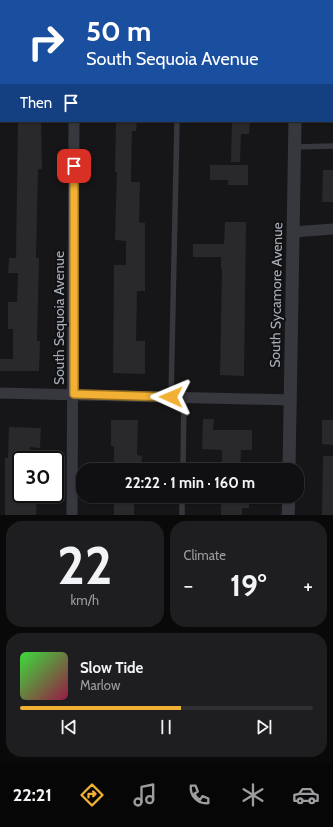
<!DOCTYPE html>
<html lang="en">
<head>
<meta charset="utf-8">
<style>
	:root { --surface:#101012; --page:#1e1e20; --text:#f1f3f6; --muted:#9c9d9f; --line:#303032; --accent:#f2b134 }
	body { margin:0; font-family:Cabin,sans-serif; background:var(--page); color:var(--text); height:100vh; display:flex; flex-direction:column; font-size:15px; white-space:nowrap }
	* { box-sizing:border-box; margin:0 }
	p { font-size:13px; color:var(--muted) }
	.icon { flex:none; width:22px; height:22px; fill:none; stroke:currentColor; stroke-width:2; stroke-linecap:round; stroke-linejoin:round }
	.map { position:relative; height:515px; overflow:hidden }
	.side { display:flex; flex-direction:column; gap:6px; padding:6px; background:#09090a; flex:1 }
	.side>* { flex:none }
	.guide { position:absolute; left:0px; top:0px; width:333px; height:122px; box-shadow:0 1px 3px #0004,0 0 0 1px var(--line); background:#1a4fa0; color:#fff; overflow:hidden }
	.speed { position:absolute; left:12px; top:451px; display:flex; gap:8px; font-size:20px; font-weight:700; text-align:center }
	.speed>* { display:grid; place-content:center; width:52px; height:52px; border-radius:50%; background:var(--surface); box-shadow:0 1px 3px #0004,0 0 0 1px var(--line); line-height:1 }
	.speed .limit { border:2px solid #111; border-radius:6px; background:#fff; color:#111 }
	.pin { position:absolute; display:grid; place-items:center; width:34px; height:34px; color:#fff; margin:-17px; border-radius:8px; box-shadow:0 2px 6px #0006 }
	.me { position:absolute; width:44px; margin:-22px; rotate:271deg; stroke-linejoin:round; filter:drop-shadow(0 0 3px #0008) }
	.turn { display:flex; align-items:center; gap:14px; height:84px; padding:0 20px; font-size:18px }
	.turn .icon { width:52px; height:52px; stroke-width:2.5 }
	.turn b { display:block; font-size:28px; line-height:34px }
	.then { display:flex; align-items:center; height:38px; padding:0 20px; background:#0003; gap:8px; font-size:15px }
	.big { font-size:30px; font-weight:700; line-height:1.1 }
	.side .widget { flex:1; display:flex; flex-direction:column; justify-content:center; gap:6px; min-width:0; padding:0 14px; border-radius:16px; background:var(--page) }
	.side .dial { align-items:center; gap:0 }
	.dial b { font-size:52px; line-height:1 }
	.song { display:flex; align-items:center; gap:12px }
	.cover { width:48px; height:48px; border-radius:6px; background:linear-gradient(135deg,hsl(120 70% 55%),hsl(340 70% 35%)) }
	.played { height:4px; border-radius:2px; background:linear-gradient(90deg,var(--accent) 55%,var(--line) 55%) }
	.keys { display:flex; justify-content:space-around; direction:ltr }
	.heat { display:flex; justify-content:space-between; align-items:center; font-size:22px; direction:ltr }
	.side .tiles { flex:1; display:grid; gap:6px; grid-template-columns:1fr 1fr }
	.widget:last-child { grid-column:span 2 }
	.trip { position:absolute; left:76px; top:463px; width:228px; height:40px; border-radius:16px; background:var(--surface); box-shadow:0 1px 3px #0004,0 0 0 1px var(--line); font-weight:700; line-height:40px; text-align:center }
	.tabs { display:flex; height:64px; justify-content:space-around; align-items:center; background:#060607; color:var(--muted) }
	.tabs .icon { width:28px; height:28px }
	.tabs .on { color:var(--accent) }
	.tabs b { font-size:18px; color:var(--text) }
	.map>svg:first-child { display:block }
	.building { fill:#29292c }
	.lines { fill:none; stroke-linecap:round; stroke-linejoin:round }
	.service { stroke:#37383d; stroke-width:5.5 }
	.minor { stroke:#37383d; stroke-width:11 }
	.tertiary { stroke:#37383d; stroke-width:13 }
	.route-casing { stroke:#9d7322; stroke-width:10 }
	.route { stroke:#f2b134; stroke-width:7 }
	.labels { text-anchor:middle; stroke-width:4; stroke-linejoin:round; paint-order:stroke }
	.street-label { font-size:14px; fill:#a8adb8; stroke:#111113 }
</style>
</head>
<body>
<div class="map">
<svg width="333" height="515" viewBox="0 0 333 515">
	<rect width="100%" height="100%" fill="#161618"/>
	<g class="building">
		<path d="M18,121H41L42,169H38L36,258H39L37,341H40L39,371H0V359H13V329H8V302H17L18,273H8L9,258H16Z"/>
		<path d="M116,121H137L136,131H132L131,182H140L139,222L145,223V291H137L136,341H145V374L113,373L114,265H126V241L115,240L117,172H115Z"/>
		<path d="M232,121H250L249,134H241L240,162H231Z"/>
		<path d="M210,165H248V185H228V180H210Z"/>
		<path d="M323,170H333V202H322Z"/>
		<path d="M225,222H246L244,376L220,375L222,269H221V257H193V244H224Z"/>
		<path d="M203,419H214L213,430H252V450H241L240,470H222V450L202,449Z"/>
		<path d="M111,420H138L137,455L142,456L141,470H122V466L114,465V446H111Z"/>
		<path d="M322,420H333V445L322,444Z"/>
		<path d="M9,427L41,428L40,448L30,447L29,460H21V496H37L36,515H5V458H8Z"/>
		<path d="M323,456H333V515H322Z"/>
		<rect x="114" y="496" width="20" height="19"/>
		<path d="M221,496H249V508H242V515H221Z"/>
	</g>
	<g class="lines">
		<g class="service">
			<path d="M180,1V0"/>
			<path d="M295,147L333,146"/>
			<path d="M171,397L177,121"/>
			<path d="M183,470L184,397"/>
			<path d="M182,515V496"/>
		</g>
		<g class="minor">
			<path d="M75,1V0"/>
			<path d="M293,232L333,229"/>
			<path d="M0,393L291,400"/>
			<path d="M72,515L74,121"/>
		</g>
		<g class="tertiary">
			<path d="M317,0H333"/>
			<path d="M296,1V0"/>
			<path d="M289,470L295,121"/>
			<path d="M288,515L289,496"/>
		</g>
	</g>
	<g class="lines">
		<g class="route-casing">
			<path id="route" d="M74,166V394L171,397"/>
		</g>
		<use href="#route" class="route"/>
	</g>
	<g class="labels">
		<g class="street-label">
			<text transform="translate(276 295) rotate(-89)" y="5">South Sycamore Avenue</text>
			<text transform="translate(59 318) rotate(-90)" y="5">South Sequoia Avenue</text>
		</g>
	</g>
</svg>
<div class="speed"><div class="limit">30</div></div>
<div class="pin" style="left:74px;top:166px;background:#d93025"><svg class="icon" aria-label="arrive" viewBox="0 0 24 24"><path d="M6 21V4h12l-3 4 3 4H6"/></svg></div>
<svg class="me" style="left:171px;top:397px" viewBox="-20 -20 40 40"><path d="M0-17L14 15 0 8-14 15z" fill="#f2b134" stroke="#fff" stroke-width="4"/></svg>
<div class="trip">22:22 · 1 min · 160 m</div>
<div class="guide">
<div class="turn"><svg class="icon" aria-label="right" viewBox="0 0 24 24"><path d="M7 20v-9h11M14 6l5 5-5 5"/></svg><div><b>50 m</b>South Sequoia Avenue</div></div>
<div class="then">Then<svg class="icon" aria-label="arrive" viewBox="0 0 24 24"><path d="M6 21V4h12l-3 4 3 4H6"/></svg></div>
</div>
</div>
<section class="side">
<div class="tiles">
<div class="widget dial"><b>22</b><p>km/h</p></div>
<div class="widget"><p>Climate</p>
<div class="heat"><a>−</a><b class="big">19°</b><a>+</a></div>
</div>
<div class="widget">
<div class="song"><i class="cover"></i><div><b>Slow Tide</b><p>Marlow</p></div></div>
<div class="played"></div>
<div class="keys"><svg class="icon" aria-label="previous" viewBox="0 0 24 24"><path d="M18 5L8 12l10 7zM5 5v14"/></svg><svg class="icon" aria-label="pause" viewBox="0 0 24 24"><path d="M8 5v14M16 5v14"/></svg><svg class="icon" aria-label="next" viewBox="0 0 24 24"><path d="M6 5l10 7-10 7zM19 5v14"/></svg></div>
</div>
</div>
</section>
<nav class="tabs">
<b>22:21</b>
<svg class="icon on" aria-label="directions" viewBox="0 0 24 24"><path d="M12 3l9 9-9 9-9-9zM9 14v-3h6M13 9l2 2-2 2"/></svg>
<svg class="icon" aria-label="music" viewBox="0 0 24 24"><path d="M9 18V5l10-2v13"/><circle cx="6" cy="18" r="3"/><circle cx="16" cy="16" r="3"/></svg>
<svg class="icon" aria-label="phone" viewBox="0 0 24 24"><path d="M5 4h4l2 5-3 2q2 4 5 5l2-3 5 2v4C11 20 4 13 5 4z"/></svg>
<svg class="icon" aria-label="climate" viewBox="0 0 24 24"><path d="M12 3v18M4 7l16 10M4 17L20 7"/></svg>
<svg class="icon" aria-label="car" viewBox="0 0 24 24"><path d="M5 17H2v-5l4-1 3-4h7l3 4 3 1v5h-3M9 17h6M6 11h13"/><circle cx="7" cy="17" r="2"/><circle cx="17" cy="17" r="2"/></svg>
</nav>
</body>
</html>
